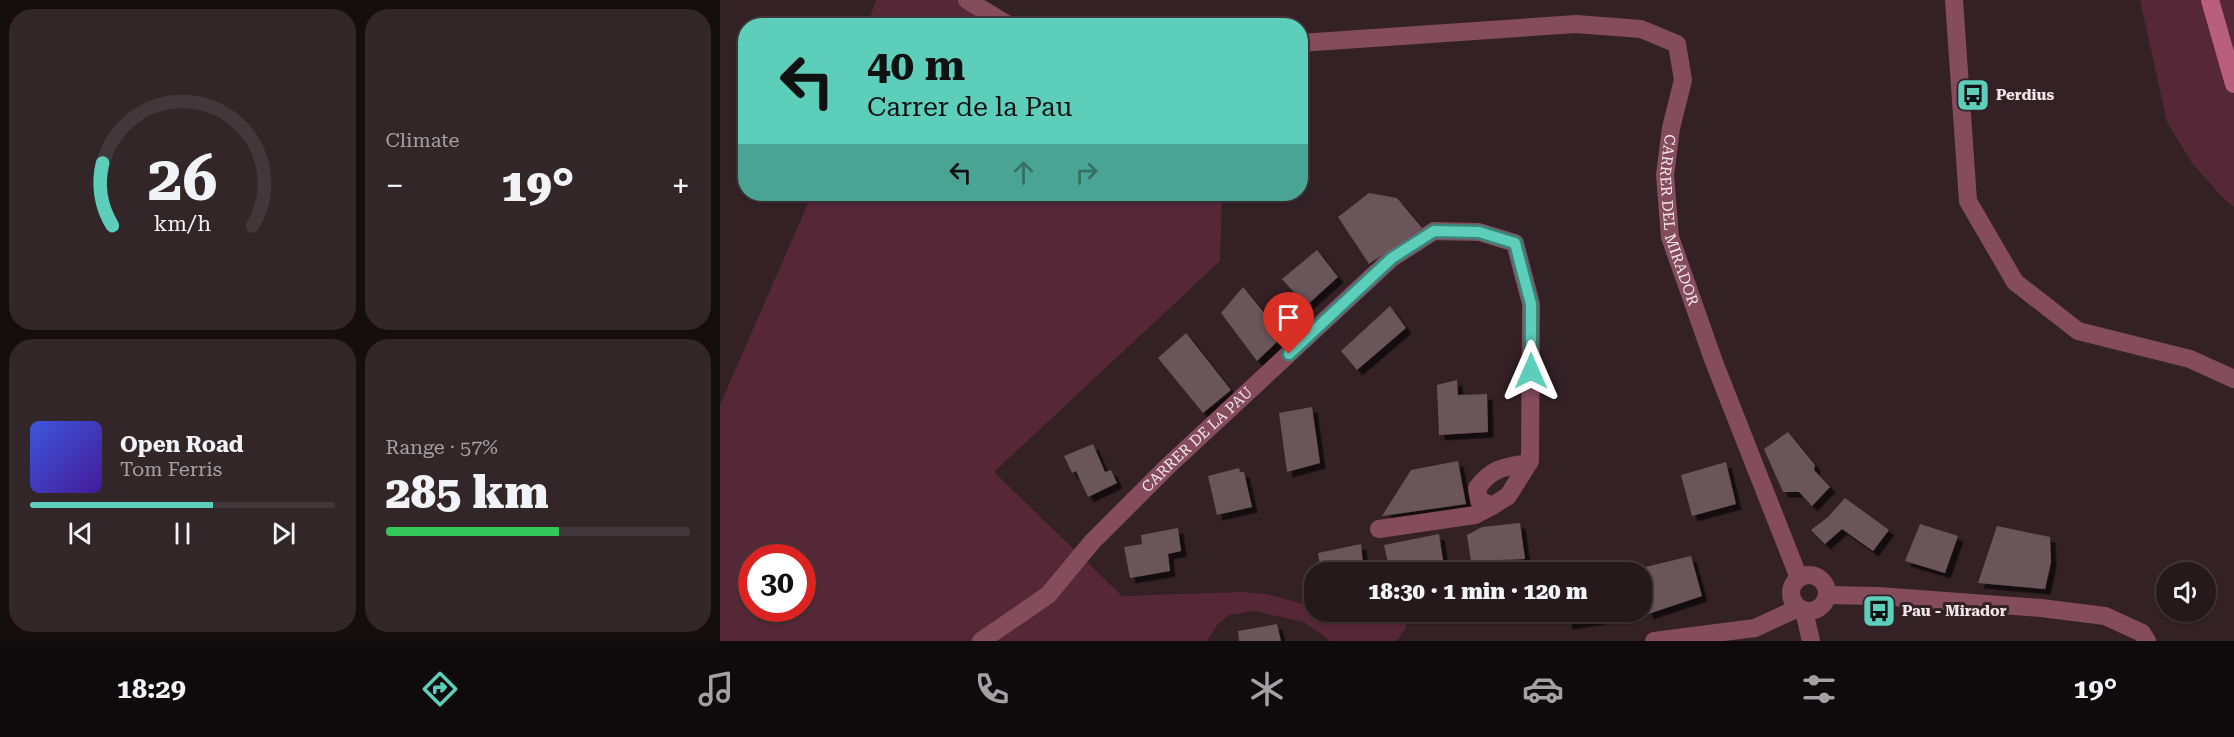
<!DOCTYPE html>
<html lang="en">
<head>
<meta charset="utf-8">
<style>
	:root { --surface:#26191c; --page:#322629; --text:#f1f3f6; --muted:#a4a0a3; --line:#42383b; --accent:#5cceba }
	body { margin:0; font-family:"Roboto Serif",serif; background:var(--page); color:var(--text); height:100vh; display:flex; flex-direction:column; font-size:22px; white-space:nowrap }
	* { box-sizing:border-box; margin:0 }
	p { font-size:20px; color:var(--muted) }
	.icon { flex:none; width:33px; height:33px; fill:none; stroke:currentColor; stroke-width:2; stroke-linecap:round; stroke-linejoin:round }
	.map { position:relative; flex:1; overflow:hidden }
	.details { display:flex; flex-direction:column; gap:9px; padding:9px; background:#150e0f; width:720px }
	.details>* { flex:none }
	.guide { position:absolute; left:18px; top:18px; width:570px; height:183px; border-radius:24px; box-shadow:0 2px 4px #0004,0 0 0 2px var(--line); background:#5cceba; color:#111; overflow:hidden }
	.fabs { position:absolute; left:1436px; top:562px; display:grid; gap:12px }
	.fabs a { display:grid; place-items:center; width:60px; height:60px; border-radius:50%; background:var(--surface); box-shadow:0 2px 4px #0004,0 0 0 2px var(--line); font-size:30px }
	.speed { position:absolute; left:18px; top:544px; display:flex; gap:12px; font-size:30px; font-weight:700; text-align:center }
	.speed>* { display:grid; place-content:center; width:78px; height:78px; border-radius:50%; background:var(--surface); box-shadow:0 2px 4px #0004,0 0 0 2px var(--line); line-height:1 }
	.speed .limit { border:9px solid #d22; background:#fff; color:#111 }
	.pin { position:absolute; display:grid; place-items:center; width:51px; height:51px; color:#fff; margin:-62px -26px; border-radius:50% 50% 50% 0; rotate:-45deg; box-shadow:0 0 6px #0007 }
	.pin .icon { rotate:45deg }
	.me { position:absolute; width:66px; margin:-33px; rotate:0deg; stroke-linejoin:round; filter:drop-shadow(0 0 4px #0008) }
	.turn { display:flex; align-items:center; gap:21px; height:126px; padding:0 30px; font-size:27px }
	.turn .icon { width:78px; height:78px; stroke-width:2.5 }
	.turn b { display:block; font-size:42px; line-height:51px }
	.lanes { display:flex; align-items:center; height:57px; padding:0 30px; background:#0003; justify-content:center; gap:30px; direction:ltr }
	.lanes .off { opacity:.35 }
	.big { font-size:45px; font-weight:800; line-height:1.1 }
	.details .card { flex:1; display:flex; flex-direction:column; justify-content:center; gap:9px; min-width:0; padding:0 21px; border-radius:24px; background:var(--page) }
	.details .dial { align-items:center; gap:0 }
	.dial svg { height:156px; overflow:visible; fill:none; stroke:var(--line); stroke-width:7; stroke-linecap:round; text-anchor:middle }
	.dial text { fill:var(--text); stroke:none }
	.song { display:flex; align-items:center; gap:18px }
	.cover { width:72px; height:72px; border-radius:9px; background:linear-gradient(135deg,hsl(230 70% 55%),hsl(260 70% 35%)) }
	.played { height:6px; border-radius:3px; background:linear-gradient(90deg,var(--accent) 60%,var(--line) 60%) }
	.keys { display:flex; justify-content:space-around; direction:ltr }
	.heat { display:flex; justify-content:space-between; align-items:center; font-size:33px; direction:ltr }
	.charge { height:9px; border-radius:4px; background:linear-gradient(90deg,#34c759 57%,var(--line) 0) }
	.details .tiles { flex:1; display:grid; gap:9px; grid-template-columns:repeat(2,1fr) }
	.trip { position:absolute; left:584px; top:562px; width:348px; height:60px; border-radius:24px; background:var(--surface); box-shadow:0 2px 4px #0004,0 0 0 2px var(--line); font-weight:800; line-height:60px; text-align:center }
	.menu { display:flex; height:96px; justify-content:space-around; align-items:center; background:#0f0a0b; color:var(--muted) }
	.menu .icon { width:42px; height:42px }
	.menu .active { color:var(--accent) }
	.menu b { font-size:27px; color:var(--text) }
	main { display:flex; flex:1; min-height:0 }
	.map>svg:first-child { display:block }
	.green { fill:#562837; fill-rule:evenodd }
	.building { fill:#6a545a; filter:url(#shadow) }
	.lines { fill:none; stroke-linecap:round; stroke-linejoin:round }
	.street { stroke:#854c5e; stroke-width:18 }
	.secondary { stroke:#b95f7d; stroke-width:18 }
	.route-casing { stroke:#3c8679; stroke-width:15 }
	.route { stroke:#5cceba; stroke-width:10 }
	.labels { text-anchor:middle; stroke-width:6; stroke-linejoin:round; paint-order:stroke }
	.poi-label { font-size:15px; font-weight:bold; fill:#f3e6e9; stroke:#332126; text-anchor:start }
	.street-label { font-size:15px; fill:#f3e6e9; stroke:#332126 }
</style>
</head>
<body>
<main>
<section class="details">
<div class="tiles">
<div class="card dial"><svg viewBox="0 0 100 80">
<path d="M14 69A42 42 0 1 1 86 69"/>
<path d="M14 69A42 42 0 0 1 9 37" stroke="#5cceba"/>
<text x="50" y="56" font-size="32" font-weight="700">26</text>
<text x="50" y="72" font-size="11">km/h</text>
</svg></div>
<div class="card"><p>Climate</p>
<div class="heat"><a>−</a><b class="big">19°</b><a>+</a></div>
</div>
<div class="card">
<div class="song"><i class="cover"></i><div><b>Open Road</b><p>Tom Ferris</p></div></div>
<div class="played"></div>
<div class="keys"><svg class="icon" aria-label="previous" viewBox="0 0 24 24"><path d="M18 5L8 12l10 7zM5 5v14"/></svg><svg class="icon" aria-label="pause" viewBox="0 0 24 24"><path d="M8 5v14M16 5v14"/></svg><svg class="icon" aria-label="next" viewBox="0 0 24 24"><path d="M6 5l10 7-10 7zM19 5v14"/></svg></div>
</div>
<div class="card"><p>Range · 57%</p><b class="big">285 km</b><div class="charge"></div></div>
</div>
</section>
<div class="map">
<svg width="1514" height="641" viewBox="0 0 1514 641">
	<defs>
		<filter id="shadow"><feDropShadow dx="5.5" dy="5.5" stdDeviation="0" flood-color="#0009"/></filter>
	</defs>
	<rect width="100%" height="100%" fill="#332126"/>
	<g class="green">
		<path d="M156,0H243L290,26H147Z"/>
		<path d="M1420,0H1514V207L1505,200L1472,163L1447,122Z"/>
		<path d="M92,194H502L500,261L274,472L402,596L522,592L546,594L594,607V612H652L677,616L687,626L679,638L675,641H610L584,622L534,611L509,615L497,625L487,641H0V405ZM32,558H82V609H32Z"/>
	</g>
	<g class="building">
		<path d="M649,193L677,198L702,228L649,264L618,217Z"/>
		<path d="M597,250L618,277L586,306L562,279Z"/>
		<path d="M523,287L563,336L537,361L501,313Z"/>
		<path d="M670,306L686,328L637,370L621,351Z"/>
		<path d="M466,333L511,390L483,413L438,358Z"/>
		<path d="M737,380L738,395L767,394L768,432L719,435L717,385Z"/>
		<path d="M592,407L600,463L567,472L559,413Z"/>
		<path d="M1068,432L1095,465L1094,470L1110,487L1092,506L1079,492H1063L1044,449Z"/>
		<path d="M373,444L385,472L391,470L397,483L368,497L356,471L352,473L344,456Z"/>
		<path d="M738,461L746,504L662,516L691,470Z"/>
		<path d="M1006,462L1016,504L972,516L961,475Z"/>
		<path d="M519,468L520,472H524L532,507L497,515L488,476Z"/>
		<path d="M1125,498L1169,530L1153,551L1122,529L1105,544L1091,530L1108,517Z"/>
		<path d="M800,523L805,559L751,561L747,535L762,527Z"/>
		<path d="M1200,524L1238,536L1225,573L1185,561Z"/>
		<path d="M1277,526L1330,537L1331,562L1325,589L1258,583Z"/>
		<path d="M458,528L461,551L448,554L450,571L410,578L404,547L422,544L421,535Z"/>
		<path d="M719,534L725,573H688L687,566L669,568L664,545Z"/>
		<path d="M641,544L644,573H601L598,553Z"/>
		<path d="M971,556L982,596L928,614L921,587V573H918L917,569Z"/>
		<path d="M845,612H880L881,619L847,624Z"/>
		<path d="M557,624L561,641H519L518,631Z"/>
	</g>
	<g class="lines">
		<g class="street">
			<path d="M247,0L290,26"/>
			<path d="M1234,0L1248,201L1295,282L1358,331L1470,359L1514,379"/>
			<path id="s1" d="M580,43L856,24L921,29L957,44L963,80L951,128L945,175L950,237L994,362L1079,578"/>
			<path d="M659,529L755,515L772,506"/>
			<circle cx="1089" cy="593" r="18"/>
			<path d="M1107,595L1158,596L1321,608L1385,616L1422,633L1427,641"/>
			<path d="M1084,611L1091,641"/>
			<path id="s2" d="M261,641L328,595L372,542L448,466L672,258L714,231L759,232L795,243L811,304L810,461L788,496L772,506L759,500L757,488C773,467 784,467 809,463"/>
			<path d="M934,641L1035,628L1078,608"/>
		</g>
		<path class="secondary" d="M1490,0L1514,84"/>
	</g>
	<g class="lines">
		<g class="route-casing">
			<path id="route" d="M569,354L672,258L714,231L759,232L795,243L811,304V371"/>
		</g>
		<use href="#route" class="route"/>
	</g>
	<defs>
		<g id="bus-square" transform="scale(1.725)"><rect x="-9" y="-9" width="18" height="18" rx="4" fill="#5cceba" stroke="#332126"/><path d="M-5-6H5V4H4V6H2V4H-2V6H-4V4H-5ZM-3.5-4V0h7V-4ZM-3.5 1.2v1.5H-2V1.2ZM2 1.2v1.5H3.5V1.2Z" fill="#111"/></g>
	</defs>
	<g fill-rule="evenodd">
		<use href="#bus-square" x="1253" y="95"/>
		<use href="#bus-square" x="1159" y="611"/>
	</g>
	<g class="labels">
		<g class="poi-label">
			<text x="1276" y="100">Perdius</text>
			<text x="1182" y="616">Pau - Mirador</text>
		</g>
		<g class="street-label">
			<text dy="5" stroke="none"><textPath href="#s1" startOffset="561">CARRER DEL MIRADOR</textPath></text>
			<text dy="5" stroke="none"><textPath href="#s2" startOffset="297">CARRER DE LA PAU</textPath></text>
		</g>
	</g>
</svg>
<div class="fabs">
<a><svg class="icon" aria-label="sound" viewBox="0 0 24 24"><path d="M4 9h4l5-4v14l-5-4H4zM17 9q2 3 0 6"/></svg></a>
</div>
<div class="speed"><div class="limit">30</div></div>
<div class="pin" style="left:569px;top:354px;background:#d93025"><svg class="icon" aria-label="arrive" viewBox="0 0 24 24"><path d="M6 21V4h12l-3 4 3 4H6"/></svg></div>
<svg class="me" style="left:811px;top:371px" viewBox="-20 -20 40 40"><path d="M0-17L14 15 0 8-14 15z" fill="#5cceba" stroke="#fff" stroke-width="4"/></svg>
<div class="trip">18:30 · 1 min · 120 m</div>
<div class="guide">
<div class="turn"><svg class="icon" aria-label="left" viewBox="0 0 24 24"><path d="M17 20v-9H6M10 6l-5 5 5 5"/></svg><div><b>40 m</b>Carrer de la Pau</div></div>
<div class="lanes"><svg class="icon" aria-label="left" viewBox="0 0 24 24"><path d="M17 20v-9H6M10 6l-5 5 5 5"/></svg><svg class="icon off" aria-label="ahead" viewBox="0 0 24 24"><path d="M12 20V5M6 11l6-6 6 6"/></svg><svg class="icon off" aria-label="right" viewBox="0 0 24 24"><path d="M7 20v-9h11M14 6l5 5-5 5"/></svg></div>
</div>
</div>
</main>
<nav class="menu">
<b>18:29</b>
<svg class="icon active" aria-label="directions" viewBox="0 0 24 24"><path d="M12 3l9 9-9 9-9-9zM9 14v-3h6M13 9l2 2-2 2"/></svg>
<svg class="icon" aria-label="music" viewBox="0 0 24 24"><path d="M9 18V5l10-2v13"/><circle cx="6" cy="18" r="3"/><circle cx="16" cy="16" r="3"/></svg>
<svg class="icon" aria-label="phone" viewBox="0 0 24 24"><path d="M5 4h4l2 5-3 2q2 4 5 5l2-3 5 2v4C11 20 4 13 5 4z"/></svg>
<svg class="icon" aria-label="climate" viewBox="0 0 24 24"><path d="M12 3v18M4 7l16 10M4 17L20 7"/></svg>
<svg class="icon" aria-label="car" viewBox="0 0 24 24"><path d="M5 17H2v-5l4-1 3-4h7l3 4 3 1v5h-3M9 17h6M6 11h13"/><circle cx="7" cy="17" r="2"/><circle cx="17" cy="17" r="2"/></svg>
<svg class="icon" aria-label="filters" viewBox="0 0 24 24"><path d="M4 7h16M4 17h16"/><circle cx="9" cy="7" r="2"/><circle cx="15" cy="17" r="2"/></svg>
<b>19°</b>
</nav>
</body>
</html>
